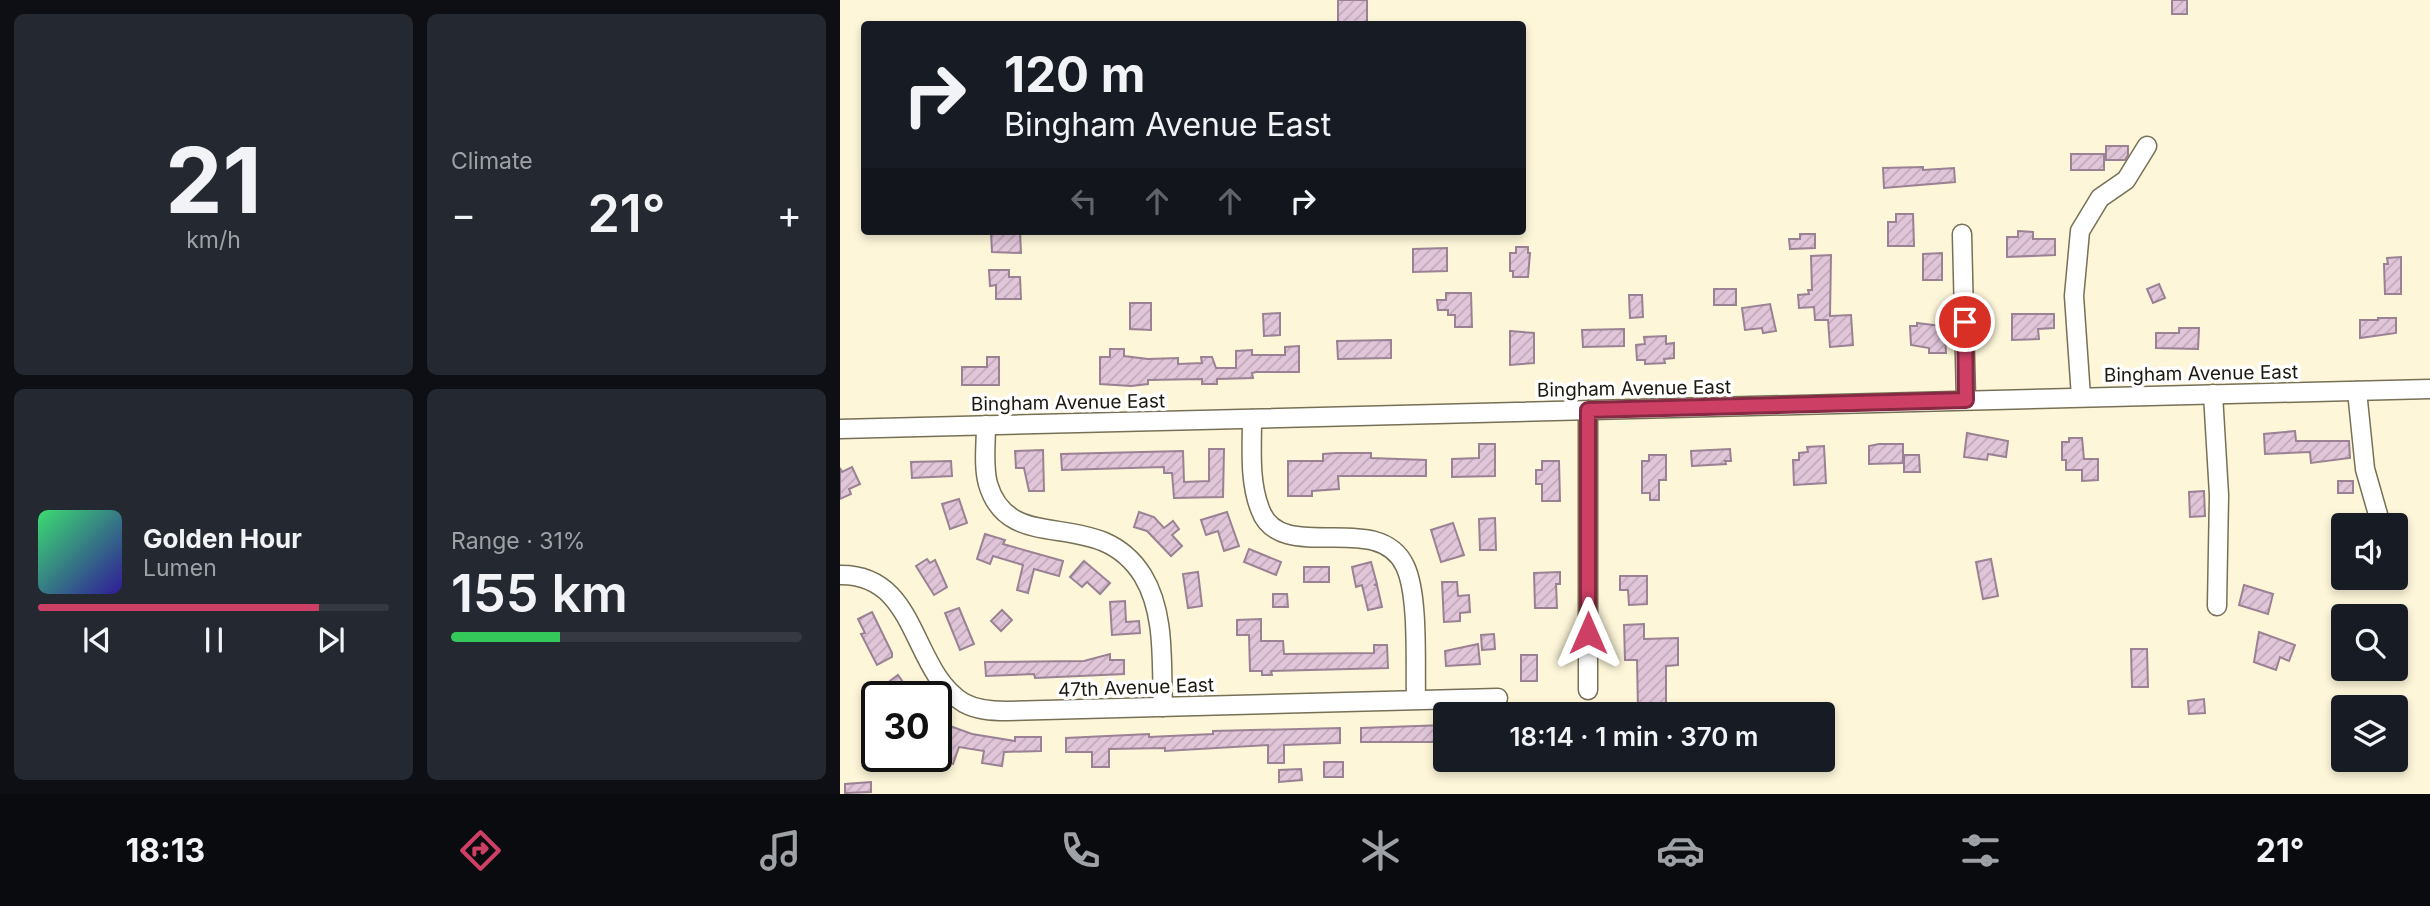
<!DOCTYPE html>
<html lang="en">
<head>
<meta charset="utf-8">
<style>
	:root { --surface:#171b24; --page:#242831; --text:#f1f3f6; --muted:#9ea1a6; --line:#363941; --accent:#ce3f65 }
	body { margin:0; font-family:Inter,sans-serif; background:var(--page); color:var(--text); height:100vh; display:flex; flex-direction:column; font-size:26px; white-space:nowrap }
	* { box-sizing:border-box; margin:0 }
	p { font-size:23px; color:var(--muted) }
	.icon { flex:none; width:38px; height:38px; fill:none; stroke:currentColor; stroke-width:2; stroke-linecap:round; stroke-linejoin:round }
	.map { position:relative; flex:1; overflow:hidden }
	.drawer { display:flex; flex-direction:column; gap:14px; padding:14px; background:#0d0f14; width:840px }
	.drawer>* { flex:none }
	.hud { position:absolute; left:21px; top:21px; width:665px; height:214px; border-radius:7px; box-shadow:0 4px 10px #0003; background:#171b24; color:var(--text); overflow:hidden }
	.buttons { position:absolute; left:1491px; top:513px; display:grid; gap:14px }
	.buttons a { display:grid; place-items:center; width:77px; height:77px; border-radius:7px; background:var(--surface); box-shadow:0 4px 10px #0003; font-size:35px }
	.speed { position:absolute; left:21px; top:681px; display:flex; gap:14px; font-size:35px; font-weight:700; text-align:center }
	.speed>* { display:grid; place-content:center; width:91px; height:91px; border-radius:50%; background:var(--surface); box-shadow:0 4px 10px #0003; line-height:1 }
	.speed .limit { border:4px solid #111; border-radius:10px; background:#fff; color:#111 }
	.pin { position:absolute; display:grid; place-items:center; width:60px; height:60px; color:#fff; margin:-30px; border:4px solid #fff; border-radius:50%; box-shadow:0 2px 7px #0007 }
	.me { position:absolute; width:77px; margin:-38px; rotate:0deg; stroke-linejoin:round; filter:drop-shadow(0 0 5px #0008) }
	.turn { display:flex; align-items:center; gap:24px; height:147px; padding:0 28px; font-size:32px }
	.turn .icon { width:91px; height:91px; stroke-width:2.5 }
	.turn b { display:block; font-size:49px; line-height:60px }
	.lanes { display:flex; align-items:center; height:66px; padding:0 28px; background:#0003; justify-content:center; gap:35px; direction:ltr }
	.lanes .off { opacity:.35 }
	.big { font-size:52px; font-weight:600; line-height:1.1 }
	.drawer .widget { flex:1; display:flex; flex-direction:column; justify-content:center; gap:10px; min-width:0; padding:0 24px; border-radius:10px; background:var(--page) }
	.drawer .dial { align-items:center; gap:0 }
	.dial b { font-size:91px; line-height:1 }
	.song { display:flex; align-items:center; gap:21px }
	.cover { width:84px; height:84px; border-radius:10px; background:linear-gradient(135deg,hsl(140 70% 55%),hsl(250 70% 35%)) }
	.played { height:7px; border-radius:4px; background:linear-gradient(90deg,var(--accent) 80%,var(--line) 80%) }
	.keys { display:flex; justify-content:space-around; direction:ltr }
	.heat { display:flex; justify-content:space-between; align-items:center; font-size:38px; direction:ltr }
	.charge { height:10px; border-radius:5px; background:linear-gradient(90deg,#34c759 31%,var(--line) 0) }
	.drawer .tiles { flex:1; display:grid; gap:14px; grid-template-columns:repeat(2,1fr) }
	.trip { position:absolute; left:593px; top:702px; width:402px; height:70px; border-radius:7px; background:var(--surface); box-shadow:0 4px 10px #0003; font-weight:600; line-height:70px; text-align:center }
	.tabs { display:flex; height:112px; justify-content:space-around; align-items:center; background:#090b0e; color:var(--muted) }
	.tabs .icon { width:49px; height:49px }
	.tabs .active { color:var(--accent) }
	.tabs b { font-size:32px; color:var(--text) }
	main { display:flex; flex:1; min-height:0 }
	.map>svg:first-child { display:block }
	.building { fill:url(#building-hatch); stroke:#9a8193; stroke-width:2 }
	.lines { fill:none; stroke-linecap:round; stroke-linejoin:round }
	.minor-casing { stroke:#767056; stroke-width:21 }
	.minor { stroke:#fff; stroke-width:18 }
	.route-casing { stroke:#862942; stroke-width:18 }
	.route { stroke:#ce3f65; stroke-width:12 }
	.labels { text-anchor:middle; stroke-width:7; stroke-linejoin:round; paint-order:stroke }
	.street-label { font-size:19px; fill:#1b180e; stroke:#fff }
</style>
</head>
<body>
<main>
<section class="drawer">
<div class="tiles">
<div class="widget dial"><b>21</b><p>km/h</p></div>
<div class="widget"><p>Climate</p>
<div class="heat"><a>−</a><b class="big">21°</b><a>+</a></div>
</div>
<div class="widget">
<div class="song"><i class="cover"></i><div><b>Golden Hour</b><p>Lumen</p></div></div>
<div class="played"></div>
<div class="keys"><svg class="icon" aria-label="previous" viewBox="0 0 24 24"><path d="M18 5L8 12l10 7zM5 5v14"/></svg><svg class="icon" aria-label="pause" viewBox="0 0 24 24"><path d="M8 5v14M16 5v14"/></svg><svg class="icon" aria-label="next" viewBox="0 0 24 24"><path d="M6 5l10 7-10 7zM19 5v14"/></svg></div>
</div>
<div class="widget"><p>Range · 31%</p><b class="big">155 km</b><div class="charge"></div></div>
</div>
</section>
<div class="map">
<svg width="1590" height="794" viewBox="0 0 1590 794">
	<defs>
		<pattern id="building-hatch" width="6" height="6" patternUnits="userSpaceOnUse" patternTransform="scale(1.75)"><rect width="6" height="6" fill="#e1c6d9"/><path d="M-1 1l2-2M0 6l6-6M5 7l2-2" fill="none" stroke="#c0a9b9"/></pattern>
	</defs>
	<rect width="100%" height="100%" fill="#fdf6d9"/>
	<g class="building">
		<path d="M498,0H527V22L498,23Z"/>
		<rect x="1332" y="0" width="15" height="14"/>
		<path d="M1266,146H1288V155L1285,160H1266Z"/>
		<rect x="1231" y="154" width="33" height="16"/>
		<path d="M1083,167V170L1114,168L1115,182L1044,188L1043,168Z"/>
		<path d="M1056,214H1073L1074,246H1048V222H1056Z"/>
		<path d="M157,231H180L181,253L152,252L151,232Z"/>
		<path d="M1178,231L1193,232V239H1215V255L1167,257V237H1178Z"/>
		<path d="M960,234H975V248L950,249L949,239H960Z"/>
		<path d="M676,247H688V253H690L688,277H673V271H670V253H676Z"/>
		<path d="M607,248V271L573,272V249Z"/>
		<path d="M1102,253V280H1083V254Z"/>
		<path d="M991,255L990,316L1011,315L1013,345L990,347L988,320H975L974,307L959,308L958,295L969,294L968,290H972L971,256Z"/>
		<path d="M1561,257V294H1545L1544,264H1548L1547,258Z"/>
		<path d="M149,270H169V277H180L181,299H156V285L150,286Z"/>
		<path d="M1319,284L1325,298L1313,303L1307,289Z"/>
		<rect x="874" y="289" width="22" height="16"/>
		<path d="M606,293H631L632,327H615V315H608V310H598L597,300H606Z"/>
		<path d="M789,295H802L803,317L790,318Z"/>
		<path d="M290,303H311V330L290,329Z"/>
		<path d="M930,304L936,331L923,333L922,328L905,330L902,308Z"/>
		<path d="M440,313V335L424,336L423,314Z"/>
		<path d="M1172,314H1214V328L1198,329L1199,339L1172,340Z"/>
		<path d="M1538,318H1556V333L1520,338V320H1538Z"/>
		<path d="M1077,323L1101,326V335H1105L1106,353H1089V348L1071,345L1070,326H1077Z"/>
		<path d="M1339,328H1359L1358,349L1316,348V333H1339Z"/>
		<path d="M784,329V346L743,347L742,330Z"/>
		<path d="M670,331L694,333V363L670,365Z"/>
		<path d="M826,336V344L834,343V358L824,359L825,363L805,364V360H797L796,345L805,344L804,337Z"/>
		<path d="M551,340V358L498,359L497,341Z"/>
		<path d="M459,346V372H416L412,373L413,378L377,379V384H362V379L308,380V384L291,386L260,384V357H270V349H284V356L308,359L338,358V364L362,363L361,357H372L376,368H396V351L412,350V355H445V347Z"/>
		<path d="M147,357H159V385H122V367H147Z"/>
		<path d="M1455,431L1456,441H1509L1510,458L1471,463L1470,452L1425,454L1424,434Z"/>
		<path d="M1127,433L1168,441L1166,457L1148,454L1147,460L1124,457Z"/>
		<path d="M1229,438H1242L1244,459H1258V480L1242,481V470H1226V460H1222V442H1229Z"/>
		<path d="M639,444H655V476L612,477V459L639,458Z"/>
		<path d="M1039,444H1063V463L1029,464V446Z"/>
		<path d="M984,446L986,483L954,485L953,460H959V453L968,452L967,447Z"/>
		<path d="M369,449H384L383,497L334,498L332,473H324V467L222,470L221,454L343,451L344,482L369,481Z"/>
		<path d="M890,449L891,461H885L886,464L852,466L851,451Z"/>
		<path d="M203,450L204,491H189L184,468H176L175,451Z"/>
		<path d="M497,453H531V458L586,460V476H498L499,489L472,491V496H448V461H483V454Z"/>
		<path d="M809,455H826V480H819V500H810V493H802V461H809Z"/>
		<path d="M1064,455H1079L1080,472H1064Z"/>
		<path d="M111,461L112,476L72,478L71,462Z"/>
		<path d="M702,461H719L720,501H702V484H696V470H702Z"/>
		<path d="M12,467L20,484L9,489L11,494L0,499V468L2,472Z"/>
		<rect x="1498" y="481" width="15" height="12"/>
		<path d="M1364,491L1365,516L1350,517L1349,492Z"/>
		<path d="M119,499L127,523L110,529L102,504Z"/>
		<path d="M299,512L314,517L324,528L333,521L339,529L332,535L342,546L331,556L307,531L294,527Z"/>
		<path d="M387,512L399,546L384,551L378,531L366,535L361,520Z"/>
		<path d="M655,518L656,550H640L639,519Z"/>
		<path d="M613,523L624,555L601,562L591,530Z"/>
		<path d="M145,534L165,540L163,544L223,561L219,576L194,569L188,593L177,590L183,565L153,556L150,564L137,559Z"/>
		<path d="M409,549L441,562L436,575L404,562Z"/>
		<path d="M87,559L90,563L95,560L107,587L94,595L76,566Z"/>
		<path d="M1151,559L1158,596L1143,599L1136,562Z"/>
		<path d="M244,561L270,583L260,594L247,582L242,587L230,577Z"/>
		<path d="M531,562L537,584L534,585H537L542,607L528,610L522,585L516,587L512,567Z"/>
		<rect x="464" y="567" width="25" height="15"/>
		<path d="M358,572L362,606L348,608L343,574Z"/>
		<path d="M720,572V584H716L717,608H695L694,573Z"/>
		<path d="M780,576H807V604L789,605L788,590H780Z"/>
		<path d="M602,582H617L618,596L629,595L630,612L620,613V621L604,622Z"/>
		<path d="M1404,585L1433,594L1428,614L1399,605Z"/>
		<path d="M433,594H447L448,607H433Z"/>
		<path d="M285,601L286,622L299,621L300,633L272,635L270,602Z"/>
		<path d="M119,608L134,644L120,650L105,613Z"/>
		<path d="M162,610L172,620L161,631L151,621Z"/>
		<path d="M32,612L52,653V657L37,665L21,634L25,633L18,619Z"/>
		<path d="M421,619V641H443L444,654L534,653V645H547L548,668L431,671L432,675H422V671H410L409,635H397V620Z"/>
		<path d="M804,624V639L838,638V665L826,666V708L798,709L797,660H785L784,625Z"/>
		<path d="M1419,632L1455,645L1449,661L1440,657L1436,670L1414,662Z"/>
		<path d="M654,634L655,649L642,650L641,635Z"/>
		<path d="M638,644L640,664L606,666L605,651Z"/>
		<path d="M1291,649H1307L1308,687H1292Z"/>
		<path d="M270,654V660H284V674L195,678L194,674L146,676L145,662L244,661Z"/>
		<rect x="681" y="655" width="16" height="26"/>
		<path d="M58,675L65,685L74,696H43L38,690Z"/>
		<path d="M1364,699L1365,713L1349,714L1348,701Z"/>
		<path d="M96,721L132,734L175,741V737H201V751L164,752L162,766L142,763L144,751L119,747L113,764L96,758Z"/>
		<path d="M605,725V742H521V728Z"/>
		<path d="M500,728V743L444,745V763H428V745L325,751V748L269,749V767H252V752H226V738L309,734V737L373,734V731Z"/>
		<rect x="484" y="762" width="19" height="15"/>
		<path d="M461,769L462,780L439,782V770Z"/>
		<path d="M31,782V792L5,793V784Z"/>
	</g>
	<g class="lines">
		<g class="minor-casing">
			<g id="minor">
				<path d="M1122,234L1126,400"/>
				<path d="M1517,391L1525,469L1541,525"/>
				<path d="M1373,394L1379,495L1377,606"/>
				<path d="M1241,397L1234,296L1240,231L1260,198L1286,180L1307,146"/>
				<path d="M748,410V690"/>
				<path d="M412,419C412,448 409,481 420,509C440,567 538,508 565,566C579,595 575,665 576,699"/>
				<path d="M146,425C146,444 143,466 148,484C170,559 258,503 303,576C326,614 321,665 323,707"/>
				<path d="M0,429L1590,389"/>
				<path d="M0,575C79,574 70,671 124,703C137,710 151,711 166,711L658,698"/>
			</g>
		</g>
		<use href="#minor" class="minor"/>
	</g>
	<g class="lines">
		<g class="route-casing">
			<path id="route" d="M748,633V410L1126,400L1125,322"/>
		</g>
		<use href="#route" class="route"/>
	</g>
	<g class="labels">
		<g class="street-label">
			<text transform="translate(1361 373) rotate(-1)" y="7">Bingham Avenue East</text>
			<text transform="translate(794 388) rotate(-1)" y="7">Bingham Avenue East</text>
			<text transform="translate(228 402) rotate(-1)" y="7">Bingham Avenue East</text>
			<text transform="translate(296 687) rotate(-2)" y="7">47th Avenue East</text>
		</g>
	</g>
</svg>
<div class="buttons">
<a><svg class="icon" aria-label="sound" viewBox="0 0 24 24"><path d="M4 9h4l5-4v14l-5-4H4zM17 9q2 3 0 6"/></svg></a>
<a><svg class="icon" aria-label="search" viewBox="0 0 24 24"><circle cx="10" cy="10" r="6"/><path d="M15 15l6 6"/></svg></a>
<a><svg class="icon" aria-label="layers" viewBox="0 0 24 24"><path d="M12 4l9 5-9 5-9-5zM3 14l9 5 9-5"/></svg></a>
</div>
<div class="speed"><div class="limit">30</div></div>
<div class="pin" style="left:1125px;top:322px;background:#d93025"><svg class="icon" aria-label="arrive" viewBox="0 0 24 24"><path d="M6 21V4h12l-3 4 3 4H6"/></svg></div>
<svg class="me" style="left:748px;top:633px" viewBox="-20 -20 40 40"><path d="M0-17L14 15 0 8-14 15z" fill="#ce3f65" stroke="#fff" stroke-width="4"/></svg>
<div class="trip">18:14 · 1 min · 370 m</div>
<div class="hud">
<div class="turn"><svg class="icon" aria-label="right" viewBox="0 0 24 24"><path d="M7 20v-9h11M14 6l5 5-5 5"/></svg><div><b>120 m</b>Bingham Avenue East</div></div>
<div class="lanes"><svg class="icon off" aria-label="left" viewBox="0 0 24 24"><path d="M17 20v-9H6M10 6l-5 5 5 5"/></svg><svg class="icon off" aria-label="ahead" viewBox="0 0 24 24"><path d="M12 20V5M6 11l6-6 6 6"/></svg><svg class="icon off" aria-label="ahead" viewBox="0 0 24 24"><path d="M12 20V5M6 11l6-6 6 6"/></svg><svg class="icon" aria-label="right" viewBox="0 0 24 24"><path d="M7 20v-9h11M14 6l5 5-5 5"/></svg></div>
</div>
</div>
</main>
<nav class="tabs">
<b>18:13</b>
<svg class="icon active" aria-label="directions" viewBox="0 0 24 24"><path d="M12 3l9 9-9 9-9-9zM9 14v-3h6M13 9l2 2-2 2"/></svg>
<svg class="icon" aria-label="music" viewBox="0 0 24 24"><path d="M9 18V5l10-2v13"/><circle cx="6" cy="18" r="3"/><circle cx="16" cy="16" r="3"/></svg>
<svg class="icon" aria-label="phone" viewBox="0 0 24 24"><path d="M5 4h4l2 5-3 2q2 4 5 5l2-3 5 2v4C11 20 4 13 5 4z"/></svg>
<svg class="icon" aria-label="climate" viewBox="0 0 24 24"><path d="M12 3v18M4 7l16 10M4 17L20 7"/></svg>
<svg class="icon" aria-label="car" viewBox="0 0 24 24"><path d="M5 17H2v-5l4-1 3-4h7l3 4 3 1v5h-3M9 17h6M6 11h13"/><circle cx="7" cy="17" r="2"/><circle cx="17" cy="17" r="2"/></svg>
<svg class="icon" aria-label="filters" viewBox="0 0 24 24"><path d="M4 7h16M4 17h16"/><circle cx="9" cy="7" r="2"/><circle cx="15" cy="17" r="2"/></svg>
<b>21°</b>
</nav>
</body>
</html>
